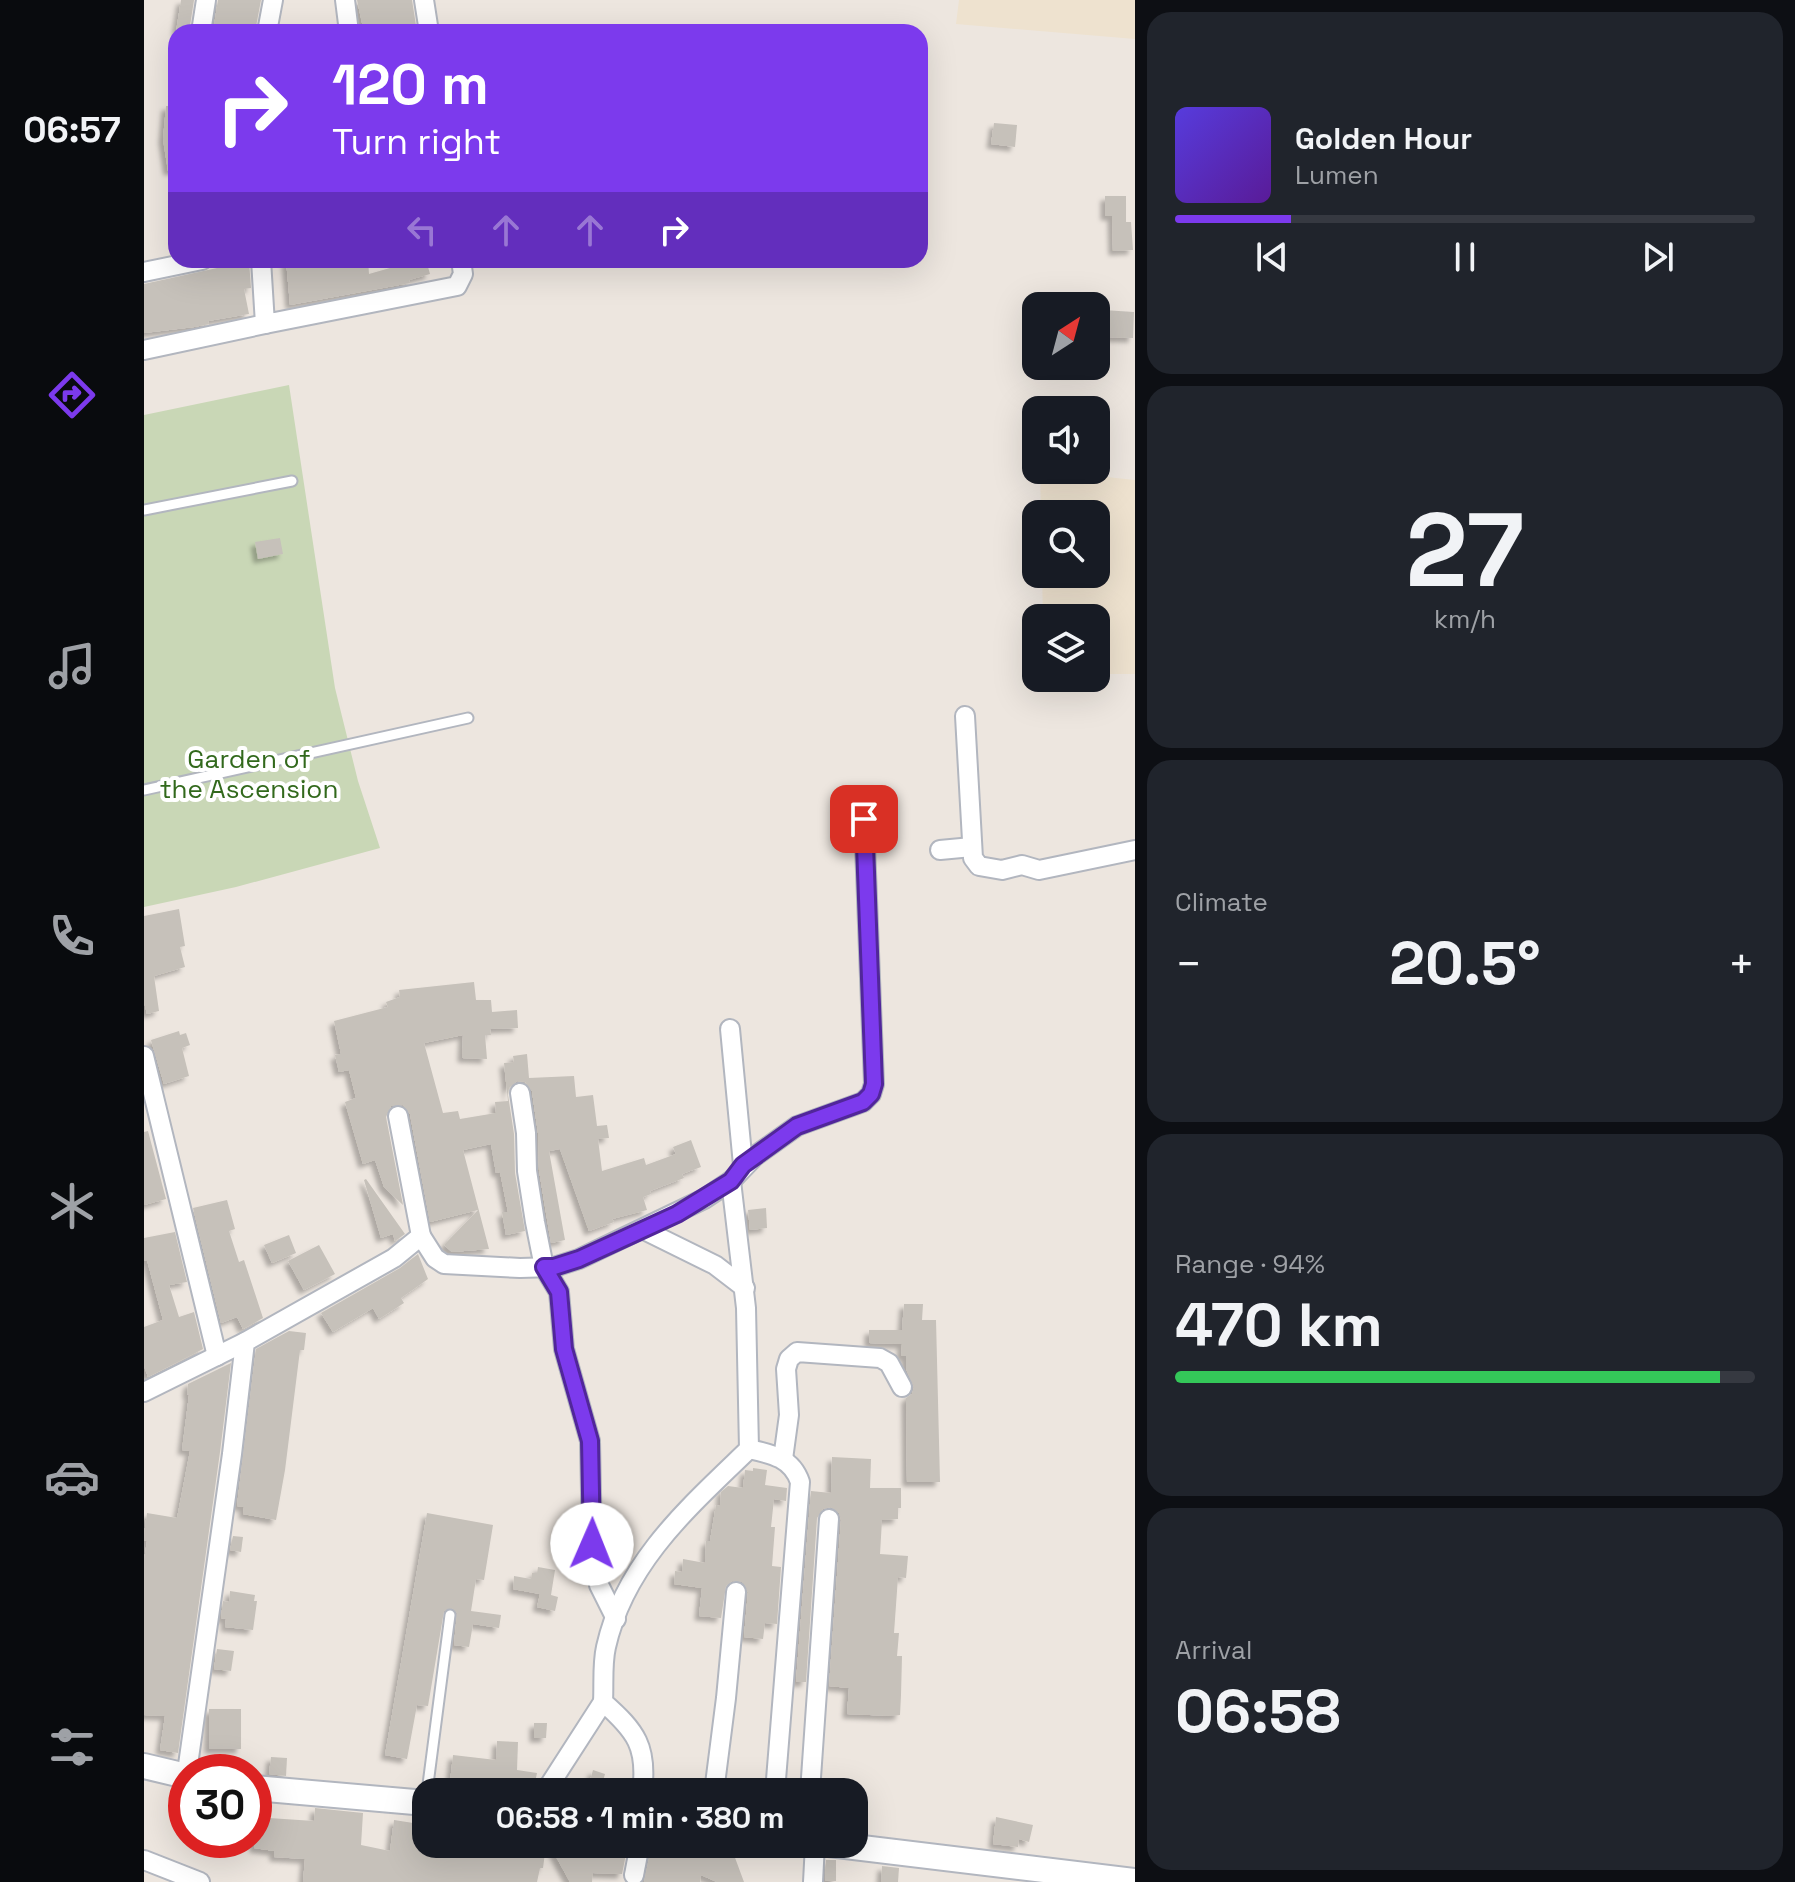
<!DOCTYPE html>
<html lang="en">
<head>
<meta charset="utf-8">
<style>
	:root { --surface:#171b24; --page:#20242c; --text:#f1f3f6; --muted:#9ea1a6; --line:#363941; --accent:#7c3aed }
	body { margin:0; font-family:"Space Grotesk",sans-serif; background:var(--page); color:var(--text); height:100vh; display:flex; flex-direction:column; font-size:30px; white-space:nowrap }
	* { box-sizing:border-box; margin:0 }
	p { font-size:26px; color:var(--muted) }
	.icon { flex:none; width:44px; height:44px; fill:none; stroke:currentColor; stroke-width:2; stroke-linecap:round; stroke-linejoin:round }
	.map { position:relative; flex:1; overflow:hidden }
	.side { display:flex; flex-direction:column; gap:12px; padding:12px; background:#0d0f14; width:660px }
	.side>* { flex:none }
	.top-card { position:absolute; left:24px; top:24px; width:760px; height:244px; border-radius:24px; box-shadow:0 8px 32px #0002; background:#7c3aed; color:#fff; overflow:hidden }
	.needle { width:52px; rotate:36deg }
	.controls { position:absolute; left:878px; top:292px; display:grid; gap:16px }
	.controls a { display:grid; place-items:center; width:88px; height:88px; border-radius:16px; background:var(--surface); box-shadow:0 8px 32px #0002; font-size:40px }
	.speed { position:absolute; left:24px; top:1754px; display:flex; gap:16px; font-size:40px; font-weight:700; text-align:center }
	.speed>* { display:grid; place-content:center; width:104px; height:104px; border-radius:50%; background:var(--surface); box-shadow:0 8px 32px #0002; line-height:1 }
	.speed .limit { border:12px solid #d22; background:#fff; color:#111 }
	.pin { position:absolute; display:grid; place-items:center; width:68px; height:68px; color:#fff; margin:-34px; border-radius:16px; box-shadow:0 4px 12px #0006 }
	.me { position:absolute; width:88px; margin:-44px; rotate:1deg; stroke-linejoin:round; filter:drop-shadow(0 0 6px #0008) }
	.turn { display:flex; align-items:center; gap:28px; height:168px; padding:0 32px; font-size:36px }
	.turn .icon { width:104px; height:104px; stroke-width:2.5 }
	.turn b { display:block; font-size:56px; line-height:68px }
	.lanes { display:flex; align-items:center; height:76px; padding:0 32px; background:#0003; justify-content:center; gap:40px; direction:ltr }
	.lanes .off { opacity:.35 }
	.big { font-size:60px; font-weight:600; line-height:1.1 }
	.side .card { flex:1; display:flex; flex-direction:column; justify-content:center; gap:12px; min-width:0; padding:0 28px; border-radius:24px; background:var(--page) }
	.side .dial { align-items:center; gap:0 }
	.dial b { font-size:104px; line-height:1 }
	.song { display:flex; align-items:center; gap:24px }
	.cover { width:96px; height:96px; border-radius:12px; background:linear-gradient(135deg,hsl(250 70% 55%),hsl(270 70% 35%)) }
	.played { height:8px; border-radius:4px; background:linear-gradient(90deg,var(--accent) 20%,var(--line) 20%) }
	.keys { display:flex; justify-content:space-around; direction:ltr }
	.heat { display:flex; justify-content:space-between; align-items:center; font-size:44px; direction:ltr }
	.charge { height:12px; border-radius:6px; background:linear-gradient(90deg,#34c759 94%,var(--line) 0) }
	.trip { position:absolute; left:268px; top:1778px; width:456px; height:80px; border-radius:24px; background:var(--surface); box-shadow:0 8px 32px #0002; font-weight:600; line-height:80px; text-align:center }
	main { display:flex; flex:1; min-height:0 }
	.menu { display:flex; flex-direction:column; width:144px; justify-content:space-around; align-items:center; background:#090b0e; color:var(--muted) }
	.menu .icon { width:56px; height:56px }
	.menu .selected { color:var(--accent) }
	.menu b { font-size:36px; color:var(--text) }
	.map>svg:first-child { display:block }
	.education { fill:#eee2cf }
	.cemetery { fill:#c9d7b6 }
	.building { fill:#c6c1ba; filter:url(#shadow) }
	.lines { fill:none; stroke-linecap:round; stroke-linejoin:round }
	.service-casing { stroke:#b2b6bf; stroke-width:13 }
	.minor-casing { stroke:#b2b6bf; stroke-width:22 }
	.tertiary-casing { stroke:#b2b6bf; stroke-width:28 }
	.service { stroke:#fff; stroke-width:9 }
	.minor { stroke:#fff; stroke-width:18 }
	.tertiary { stroke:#fff; stroke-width:24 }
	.route-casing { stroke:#51269a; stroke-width:20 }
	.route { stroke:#7c3aed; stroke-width:14 }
	.labels { text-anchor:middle; stroke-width:8; stroke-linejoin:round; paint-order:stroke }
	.park-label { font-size:26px; fill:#32691c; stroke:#fff }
</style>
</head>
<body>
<main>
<nav class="menu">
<b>06:57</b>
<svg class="icon selected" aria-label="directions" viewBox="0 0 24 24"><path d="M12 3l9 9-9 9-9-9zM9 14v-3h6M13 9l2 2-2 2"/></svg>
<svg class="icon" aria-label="music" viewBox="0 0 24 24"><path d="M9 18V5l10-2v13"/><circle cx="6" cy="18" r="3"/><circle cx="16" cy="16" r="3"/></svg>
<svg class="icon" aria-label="phone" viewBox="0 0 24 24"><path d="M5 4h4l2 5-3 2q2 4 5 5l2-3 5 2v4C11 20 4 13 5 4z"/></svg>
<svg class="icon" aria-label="climate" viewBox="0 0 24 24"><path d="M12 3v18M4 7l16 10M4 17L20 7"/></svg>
<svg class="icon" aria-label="car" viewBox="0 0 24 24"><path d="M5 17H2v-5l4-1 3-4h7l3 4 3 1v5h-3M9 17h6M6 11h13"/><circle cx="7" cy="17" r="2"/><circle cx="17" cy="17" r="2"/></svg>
<svg class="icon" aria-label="filters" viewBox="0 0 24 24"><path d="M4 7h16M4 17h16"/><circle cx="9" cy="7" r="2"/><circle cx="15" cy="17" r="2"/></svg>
</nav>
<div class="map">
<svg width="991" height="1882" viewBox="0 0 991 1882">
	<defs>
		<filter id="shadow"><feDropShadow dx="-4.5" dy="4.5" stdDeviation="2" flood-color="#0004"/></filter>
	</defs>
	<rect width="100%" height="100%" fill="#ede6df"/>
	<g class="education">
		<path d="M815,0H991V39L812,24Z"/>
		<path d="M896,470L991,480V674H952V618H899L898,574H952V514H897Z"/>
	</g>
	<path class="cemetery" d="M145,385L191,688L214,781L236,848L92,887L0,907V415Z"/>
	<g class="building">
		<path d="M37,0H50L45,32H32Z"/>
		<path d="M74,0H117L111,32H69Z"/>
		<path d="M213,0H268L273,32H220Z"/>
		<path d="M22,106H32V170L24,171L19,139Z"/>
		<path d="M850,123L873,125L871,147L847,144Z"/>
		<path d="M961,196H982V222H987L989,250L969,251L968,216H961Z"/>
		<path d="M142,260H224L225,274L267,262L266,260H282L286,274L265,280L266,283L146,305Z"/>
		<path d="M105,261L107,288L100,289L105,314L64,321L65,324L50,327L0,333V284Z"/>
		<path d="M959,310L990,312L989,338L958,337Z"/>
		<path d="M136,538L139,554L114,559L111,542Z"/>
		<path d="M35,909L41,946L36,947L41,967L10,976L15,1011L3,1014L0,1002V916Z"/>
		<path d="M330,982L332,1000H347L348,1012L373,1010L374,1028L346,1029L347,1035H341L343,1059L318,1058L319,1035L280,1043L299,1113L314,1111L316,1119L352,1113L351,1102L364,1101L360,1063L370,1062L369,1056L383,1054L385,1078L430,1076L432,1097L449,1095L453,1126L463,1125L465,1138L454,1139L458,1171L500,1158L502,1165L532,1154L529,1147L547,1140L557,1167L538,1174L540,1178L506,1191L507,1194L499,1197L503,1210L468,1219L470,1222L445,1231L416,1149L405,1151L421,1240L407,1243L395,1170L394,1133L388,1091L381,1082L373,1081L365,1088L364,1095L370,1134L371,1173L381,1231L362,1235L358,1212H364L356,1172L352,1173L347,1144L319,1150L345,1249L308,1252L300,1245L334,1210L286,1222L266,1114L259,1105L247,1106L242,1117L259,1205L240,1187L231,1160L219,1164L201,1102L212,1098L205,1070L195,1072L191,1055L197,1054L190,1021L244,1007L242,1002L256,997L255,990Z"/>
		<path d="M35,1031L36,1035L42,1033L46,1045L38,1048L45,1076L20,1084L7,1040Z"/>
		<path d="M4,1131L22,1199L0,1205V1132Z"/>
		<path d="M222,1179L261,1234L251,1241L249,1234L237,1238L220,1180Z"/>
		<path d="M83,1200L91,1229L85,1231L95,1262L100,1260L119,1318L99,1329L93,1317L77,1323L49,1208Z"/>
		<path d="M622,1208L623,1228L606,1230L604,1210Z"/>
		<path d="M31,1232L43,1282L25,1285L35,1317L50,1312L59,1349L4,1377L0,1366V1327L19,1320L3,1260L0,1261V1238Z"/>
		<path d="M145,1235L152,1253L128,1263L120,1245Z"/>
		<path d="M175,1245L191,1274L160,1290L144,1261Z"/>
		<path d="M274,1254L284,1279L257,1298L260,1303L235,1319L229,1308L189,1332L177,1313L256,1268Z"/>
		<path d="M760,1304H779L778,1320H792L796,1482H763L762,1398L768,1394L770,1387L762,1369V1356H757L758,1344L725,1343V1330H758Z"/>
		<path d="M145,1331L162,1333L160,1350H156L141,1470L132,1520L99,1514L100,1507L93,1506L112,1349Z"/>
		<path d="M87,1363L76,1452L34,1753L16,1750L21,1716L0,1715V1560L3,1541L0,1540V1535L3,1513L33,1518L46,1451L38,1450L45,1395L43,1394L44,1384Z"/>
		<path d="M688,1457L727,1459L726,1488H757V1508H754V1519L738,1520L736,1554L764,1556L762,1578L754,1577L750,1633H755L753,1656H758L757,1695L756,1715L749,1716L703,1714L705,1688L685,1686L697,1520L695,1513L687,1507L679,1509L673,1518L662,1682H652L667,1491L687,1493Z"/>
		<path d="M609,1468L623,1470L621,1485L643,1488L642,1501L630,1499L627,1527H631L628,1566L637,1567L633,1624L621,1623L619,1639L600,1637L604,1592L598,1582L588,1581L582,1586L577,1618L555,1616L558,1588L530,1584L531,1571L538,1572L539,1559L561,1563L562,1541H566L572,1505L576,1506L577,1492L584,1486L599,1488L601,1470L609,1471Z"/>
		<path d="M283,1513L349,1525L340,1580L332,1579L327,1611L357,1615L355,1628L329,1624L325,1647L310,1645L313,1613L308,1608L300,1611L284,1706L273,1705L263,1759L241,1755Z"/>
		<path d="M89,1536L99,1537L97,1552L86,1550Z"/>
		<path d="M394,1567L411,1570L407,1595L414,1597L411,1611L393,1607L396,1594L369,1589L370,1576L387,1579L388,1573H393Z"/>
		<path d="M86,1591L111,1595L110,1601H113L109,1630L81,1627L82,1619L77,1618L79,1601L85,1602Z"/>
		<path d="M73,1649L90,1651L87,1671L70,1669Z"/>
		<rect x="65" y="1709" width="32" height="40"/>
		<path d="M390,1723H403L402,1738H390Z"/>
		<path d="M353,1741L374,1742L373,1770L393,1773L389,1792H346L347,1787L306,1782L309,1755L352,1760Z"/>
		<path d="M127,1757L143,1758L142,1776L125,1774Z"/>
		<path d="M449,1770L461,1774L456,1792H443Z"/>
		<path d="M171,1808L219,1813L217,1845L246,1851L250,1820L282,1825V1844H340L355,1846L354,1851L401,1853L399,1868H396L393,1882H159L161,1859L130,1857V1851L110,1848V1817L170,1821Z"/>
		<path d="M852,1817L889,1825L885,1842L875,1839L874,1847L849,1844Z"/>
		<path d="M405,1844H421L422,1847L484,1844L478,1874L449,1873L448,1882H426Z"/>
		<path d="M508,1844H595L590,1855L600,1882H573L557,1875L556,1882H500Z"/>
		<path d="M682,1860H692V1881H681Z"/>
		<path d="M738,1866L755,1868L754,1882H737Z"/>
	</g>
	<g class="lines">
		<g class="service-casing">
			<g id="service">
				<path d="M0,510L148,481"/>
				<path d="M0,790L324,718"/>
				<path d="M283,1792L306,1615"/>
			</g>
		</g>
		<g class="minor-casing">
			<g id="minor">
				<path d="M201,0L205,32"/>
				<path d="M280,0L285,32"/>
				<path d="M57,32L62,0"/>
				<path d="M123,32L129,0"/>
				<path d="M117,260L121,324L313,286L319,274L317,260"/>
				<path d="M0,272L58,260"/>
				<path d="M0,350L121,324"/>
				<path d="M821,716L829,858L835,866L858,870L878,865L895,870L991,850"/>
				<path d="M796,850L828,847"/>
				<path d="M586,1029L599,1165"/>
				<path d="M0,1056L73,1356"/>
				<path d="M376,1093L382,1133L383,1171L391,1222L400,1267L415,1292L420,1349L446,1441L448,1544L455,1585L472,1619"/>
				<path d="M500,1230L571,1265L601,1288"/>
				<path d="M277,1236L291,1258L300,1264L376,1268L410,1267L435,1259L560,1199L587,1181L611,1156L653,1126L719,1102L727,1094L730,1084L720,819"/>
				<path d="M0,1392L101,1342"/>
				<path d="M605,1449C628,1454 648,1458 656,1482L631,1792"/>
				<path d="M639,1459L645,1415L642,1369L645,1359L653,1352L736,1358L745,1363L758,1387"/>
				<path d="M43,1772L88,1454L101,1342L250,1258L277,1236L254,1116"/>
				<path d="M401,1792L459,1702"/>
				<path d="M498,1792C504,1747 492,1731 459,1702C460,1684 458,1664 462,1647C481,1562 546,1506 605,1449L602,1308L587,1181"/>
				<path d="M570,1792L582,1698L592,1592"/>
				<path d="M666,1792L685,1519"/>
				<path d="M0,1860L56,1882"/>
				<path d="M490,1875L496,1844"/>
				<path d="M669,1882L671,1844"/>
			</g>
		</g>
		<g class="tertiary-casing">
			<g id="tertiary">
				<path d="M0,1766L42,1776"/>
				<path d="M110,1788L282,1803"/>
				<path d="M685,1844L991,1881"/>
			</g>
		</g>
		<use href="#service" class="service"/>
		<use href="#minor" class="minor"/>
		<use href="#tertiary" class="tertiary"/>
	</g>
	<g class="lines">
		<g class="route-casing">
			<path id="route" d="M448,1544L446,1441L420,1349L415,1292L400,1267H410L435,1259L533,1214L587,1181L599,1165L653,1126L719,1102L727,1094L730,1084L720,819"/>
		</g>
		<use href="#route" class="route"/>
	</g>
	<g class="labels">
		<g class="park-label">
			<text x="105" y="768">Garden of<tspan x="105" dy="30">the Ascension</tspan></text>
		</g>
	</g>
</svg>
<div class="controls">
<a><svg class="needle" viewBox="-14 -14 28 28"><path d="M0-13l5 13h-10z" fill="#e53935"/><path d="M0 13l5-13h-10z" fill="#9ea1a6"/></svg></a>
<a><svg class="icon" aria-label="sound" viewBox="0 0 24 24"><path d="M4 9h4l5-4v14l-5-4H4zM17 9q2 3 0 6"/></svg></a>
<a><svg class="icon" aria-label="search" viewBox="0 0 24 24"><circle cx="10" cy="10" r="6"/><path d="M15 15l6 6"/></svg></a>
<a><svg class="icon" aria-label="layers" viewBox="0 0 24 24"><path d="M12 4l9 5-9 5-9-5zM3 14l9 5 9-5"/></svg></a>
</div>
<div class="speed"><div class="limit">30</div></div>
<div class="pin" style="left:720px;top:819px;background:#d93025"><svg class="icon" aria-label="arrive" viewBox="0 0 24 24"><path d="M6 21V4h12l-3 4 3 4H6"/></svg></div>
<svg class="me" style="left:448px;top:1544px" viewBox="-20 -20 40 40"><circle r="19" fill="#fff"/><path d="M0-13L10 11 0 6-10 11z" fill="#7c3aed"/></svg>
<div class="trip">06:58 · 1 min · 380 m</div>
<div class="top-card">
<div class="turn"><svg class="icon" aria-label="right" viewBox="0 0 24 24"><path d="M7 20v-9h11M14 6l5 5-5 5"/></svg><div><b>120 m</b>Turn right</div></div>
<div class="lanes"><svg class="icon off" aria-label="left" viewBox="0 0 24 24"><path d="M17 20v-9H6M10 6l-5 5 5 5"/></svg><svg class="icon off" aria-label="ahead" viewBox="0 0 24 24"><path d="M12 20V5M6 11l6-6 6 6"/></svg><svg class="icon off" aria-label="ahead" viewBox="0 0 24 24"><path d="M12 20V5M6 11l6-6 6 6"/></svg><svg class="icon" aria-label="right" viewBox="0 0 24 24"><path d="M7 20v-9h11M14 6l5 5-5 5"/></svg></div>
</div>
</div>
<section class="side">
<div class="card">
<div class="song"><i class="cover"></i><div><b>Golden Hour</b><p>Lumen</p></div></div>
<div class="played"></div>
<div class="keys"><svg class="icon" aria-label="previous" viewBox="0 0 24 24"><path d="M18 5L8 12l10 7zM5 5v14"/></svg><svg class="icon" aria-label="pause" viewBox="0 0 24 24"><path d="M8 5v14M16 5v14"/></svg><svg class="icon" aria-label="next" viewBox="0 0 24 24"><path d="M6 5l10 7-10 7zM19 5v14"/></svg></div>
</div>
<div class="card dial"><b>27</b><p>km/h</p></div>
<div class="card"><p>Climate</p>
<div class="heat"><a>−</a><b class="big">20.5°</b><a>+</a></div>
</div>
<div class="card"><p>Range · 94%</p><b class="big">470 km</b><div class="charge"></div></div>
<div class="card"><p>Arrival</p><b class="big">06:58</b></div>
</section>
</main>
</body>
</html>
